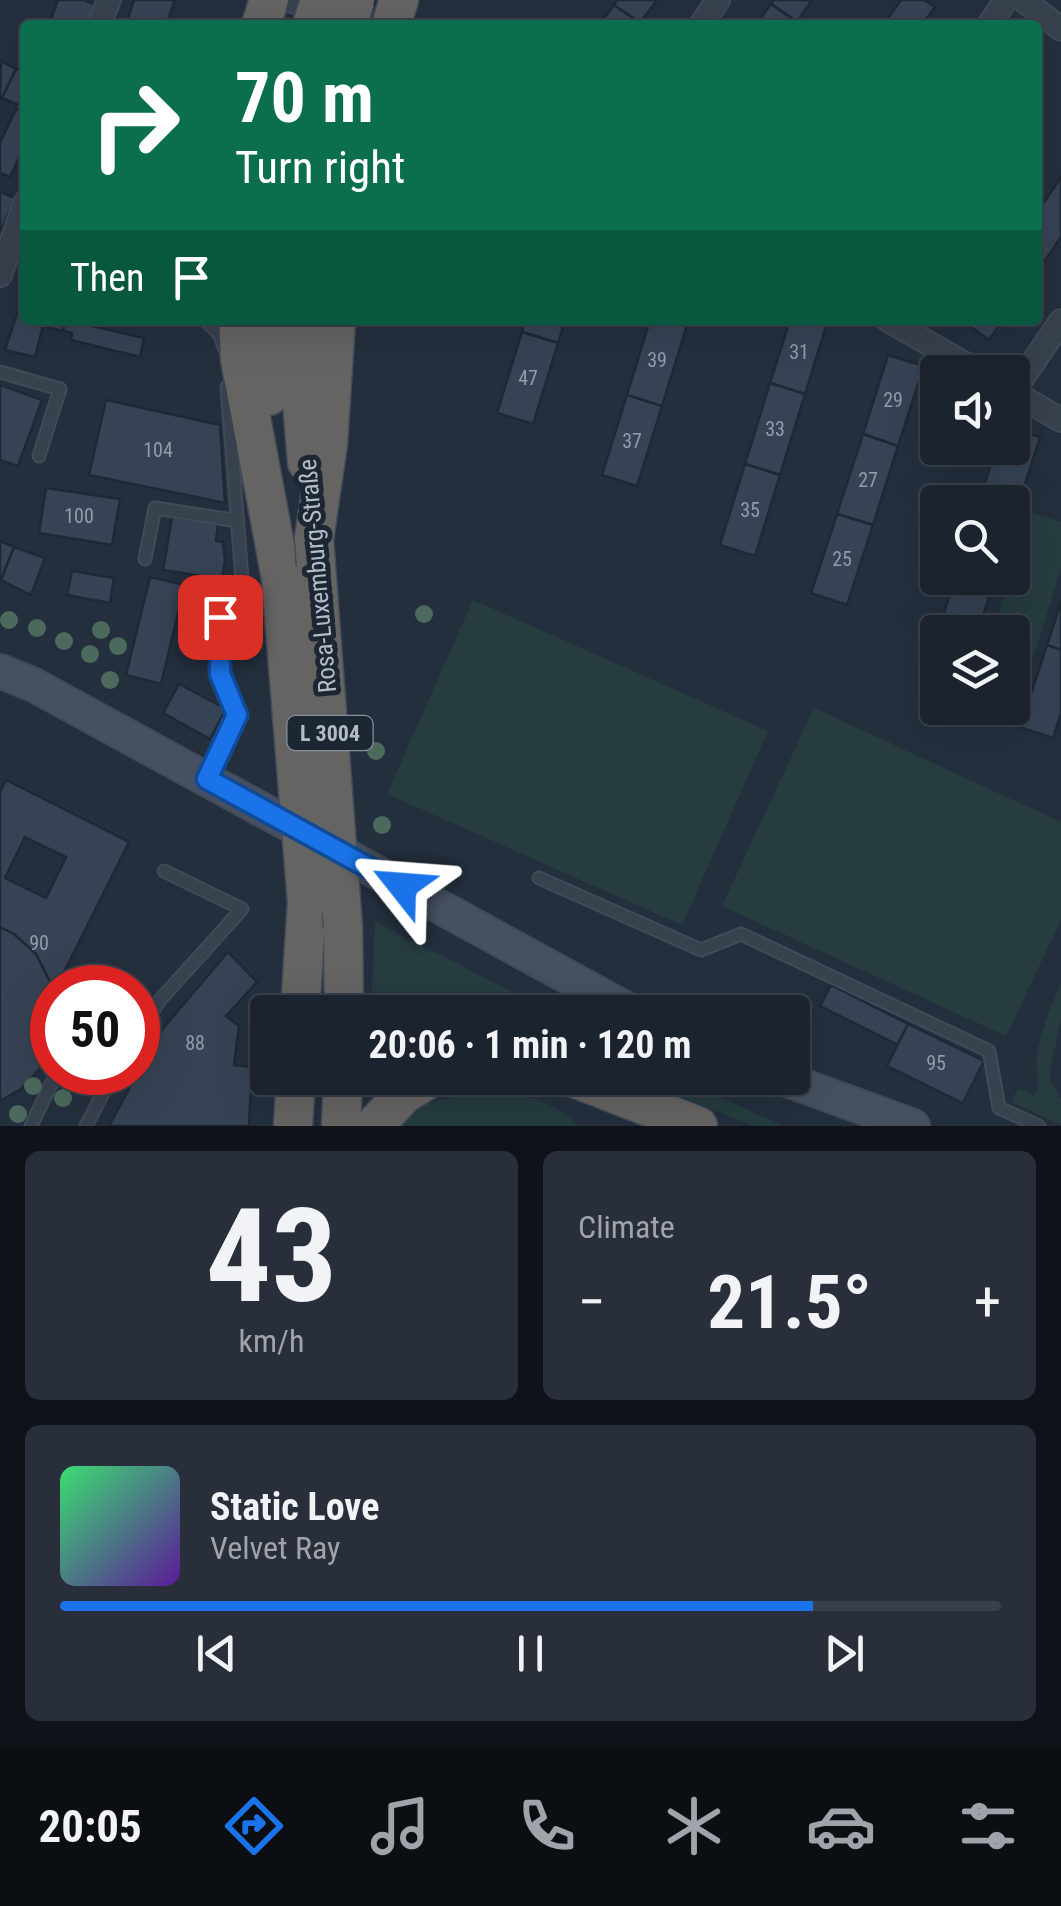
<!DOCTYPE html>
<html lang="en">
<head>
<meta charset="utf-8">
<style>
	:root { --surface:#1b232e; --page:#282f3a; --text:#f1f3f6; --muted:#a0a4aa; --line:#39404a; --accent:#1a73e8 }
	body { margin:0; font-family:"Roboto Condensed",sans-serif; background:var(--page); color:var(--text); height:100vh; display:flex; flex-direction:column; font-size:38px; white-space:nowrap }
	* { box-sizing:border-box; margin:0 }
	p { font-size:32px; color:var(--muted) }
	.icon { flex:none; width:55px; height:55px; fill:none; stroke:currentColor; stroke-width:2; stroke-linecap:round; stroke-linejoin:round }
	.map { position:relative; height:1126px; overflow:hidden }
	.drawer { display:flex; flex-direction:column; gap:25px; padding:25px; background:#0f1319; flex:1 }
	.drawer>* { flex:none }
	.hud { position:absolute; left:20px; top:20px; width:1022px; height:305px; border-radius:10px; box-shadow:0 10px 40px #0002,0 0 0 2px var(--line); background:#0b6e4f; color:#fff; overflow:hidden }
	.fabs { position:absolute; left:920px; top:355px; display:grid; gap:20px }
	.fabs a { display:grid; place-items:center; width:110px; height:110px; border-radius:10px; background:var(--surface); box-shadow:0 10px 40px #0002,0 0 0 2px var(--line); font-size:50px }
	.speed { position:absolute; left:30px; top:965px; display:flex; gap:20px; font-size:50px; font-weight:700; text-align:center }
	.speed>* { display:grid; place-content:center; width:130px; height:130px; border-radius:50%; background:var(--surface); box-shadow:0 10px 40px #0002,0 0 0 2px var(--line); line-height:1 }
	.speed .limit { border:15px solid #d22; background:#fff; color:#111 }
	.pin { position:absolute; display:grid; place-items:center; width:85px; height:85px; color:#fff; margin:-42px; border-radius:20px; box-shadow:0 5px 15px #0006 }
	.me { position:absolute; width:110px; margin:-55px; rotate:298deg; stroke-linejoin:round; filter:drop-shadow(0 0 8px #0008) }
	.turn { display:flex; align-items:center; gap:35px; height:210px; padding:0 50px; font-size:45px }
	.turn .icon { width:130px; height:130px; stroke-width:2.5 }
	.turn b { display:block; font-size:70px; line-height:85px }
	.then { display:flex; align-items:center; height:95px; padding:0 50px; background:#0003; gap:20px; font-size:38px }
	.big { font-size:75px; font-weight:700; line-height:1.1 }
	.drawer .tile { flex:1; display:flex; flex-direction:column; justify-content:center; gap:15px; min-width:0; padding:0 35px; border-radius:15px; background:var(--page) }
	.drawer .dial { align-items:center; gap:0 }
	.dial b { font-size:130px; line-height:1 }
	.song { display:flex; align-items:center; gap:30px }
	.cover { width:120px; height:120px; border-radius:15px; background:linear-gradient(135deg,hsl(140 70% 55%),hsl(270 70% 35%)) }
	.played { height:10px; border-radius:5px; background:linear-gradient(90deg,var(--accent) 80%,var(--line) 80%) }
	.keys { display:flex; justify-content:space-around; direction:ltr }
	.heat { display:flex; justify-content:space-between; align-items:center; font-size:55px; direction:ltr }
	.drawer .tiles { flex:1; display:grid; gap:25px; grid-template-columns:1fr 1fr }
	.tile:last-child { grid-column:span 2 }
	.trip { position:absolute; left:250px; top:995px; width:560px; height:100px; border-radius:10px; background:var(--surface); box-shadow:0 10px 40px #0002,0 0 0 2px var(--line); font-weight:700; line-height:100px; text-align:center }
	.dock { display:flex; height:160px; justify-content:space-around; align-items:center; background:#0b0e12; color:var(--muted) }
	.dock .icon { width:70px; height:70px }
	.dock .on { color:var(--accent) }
	.dock b { font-size:45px; color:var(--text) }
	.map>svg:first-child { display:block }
	.green { fill:#263c3f }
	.building { fill:#364354; stroke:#1f2835; stroke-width:2.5; fill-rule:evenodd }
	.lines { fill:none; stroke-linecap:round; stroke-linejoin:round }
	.service-casing { stroke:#414a57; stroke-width:15 }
	.minor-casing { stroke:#414a57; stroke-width:26 }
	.secondary-casing { stroke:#414a57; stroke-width:36 }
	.trunk-casing { stroke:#434c59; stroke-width:41 }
	.service { stroke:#38414e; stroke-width:11 }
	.minor { stroke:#38414e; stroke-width:22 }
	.secondary { stroke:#465061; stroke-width:32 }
	.trunk { stroke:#656462; stroke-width:38 }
	.trunk-bridge-casing { stroke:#434c59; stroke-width:41; stroke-linecap:butt }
	.trunk-bridge { stroke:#656462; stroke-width:38 }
	.tree { fill:#4b6a5d }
	.route-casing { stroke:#114b97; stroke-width:25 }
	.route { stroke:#1a73e8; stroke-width:18 }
	.labels { text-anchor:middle; stroke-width:10; stroke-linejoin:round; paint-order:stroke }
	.number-label { font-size:20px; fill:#929caa }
	.shield { fill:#1d2633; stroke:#878f9c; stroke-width:2.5 }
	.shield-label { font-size:22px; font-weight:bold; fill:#b4bcc9 }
	.street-label { font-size:25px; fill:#b4bcc9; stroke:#1d2633 }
</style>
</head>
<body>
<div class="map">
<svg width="1061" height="1126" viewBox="0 0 1061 1126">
	<rect width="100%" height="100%" fill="#242f3e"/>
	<g class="green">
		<path d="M1030,512L1061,522V569L1032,662L1013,656L1012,632H993Z"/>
		<path d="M473,600L768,731L682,925L387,794Z"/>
		<path d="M814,708L1061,822V920L1006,1036L722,906Z"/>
		<path d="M375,922L553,1012H371Z"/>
		<path d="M1061,984V1020L1050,1070L1051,1082L1061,1099V1125L1011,1102L1018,1088L1034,1096C1042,1083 1035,1071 1037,1056C1041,1030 1050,1008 1061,984Z"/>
		<path d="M637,1078H679L783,1126H753Z"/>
		<path d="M483,1089C516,1093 556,1100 579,1126H398L425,1104Z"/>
	</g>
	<g class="building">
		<path d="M58,0H84L96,5L87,25H65L51,19Z"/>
		<path d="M134,0H175L166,25L127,21Z"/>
		<path d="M617,0H657L640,23L614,5Z"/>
		<path d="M774,0H812L797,22L771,4Z"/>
		<path d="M901,0H924L935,7L922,25H883Z"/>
		<path d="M771,4L797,22L795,25H756Z"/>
		<path d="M614,5L640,23L639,25H599Z"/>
		<path d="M1,61L16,69L2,98L0,96Z"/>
		<path d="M16,69L25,73V90L18,105L2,98Z"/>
		<path d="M16,109L25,113V145L10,177L0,173V143Z"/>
		<path d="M1061,177V237L1042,265L1038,262V211Z"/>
		<path d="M0,192L15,198L1,230L0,229Z"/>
		<path d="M19,308L25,310V320H66L63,331L43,326L35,357L5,350Z"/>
		<path d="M66,320L144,338L140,357L71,340L72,333L63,331Z"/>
		<path d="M525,320H565L558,343L522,332Z"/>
		<path d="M650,320L687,325L662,406L627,395Z"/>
		<path d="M790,320H828L805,394L770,383Z"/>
		<path d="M961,320H1003L989,340Z"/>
		<path d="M522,332L558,343L533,424L497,413Z"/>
		<path d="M888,355L924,366L898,446L863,434Z"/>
		<path d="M770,383L805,394L780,475L745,464Z"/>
		<path d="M0,385L42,400L18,466L0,460Z"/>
		<path d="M627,395L662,406L637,486L602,475Z"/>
		<path d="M106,400L220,425L225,503L89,475Z"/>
		<path d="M1012,428L1040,437L1015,516L1012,502H979L996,448H1012Z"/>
		<path d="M863,434L898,446L873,525L837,514Z"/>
		<path d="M745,464L780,475L755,556L720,545Z"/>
		<path d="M46,488L120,499L112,545L39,533Z"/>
		<path d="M837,514L873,525L847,605L811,593Z"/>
		<path d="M172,517L218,524L216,541L223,542L225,561L222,579L163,570Z"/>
		<path d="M0,541L14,547L1,580H0Z"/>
		<path d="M14,547L45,558L31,595L1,580Z"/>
		<path d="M72,571L114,578L110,603L67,595Z"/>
		<path d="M150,577L185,585L161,684L126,675Z"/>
		<path d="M956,578H995L989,596L953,585Z"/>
		<path d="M953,585L989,596L978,632H938Z"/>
		<path d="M1061,602V650L1047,645Z"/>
		<path d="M1047,645L1061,650V713L1053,738L1020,727Z"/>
		<path d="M179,684L226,709L210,739L163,713Z"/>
		<path d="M6,780L129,842L56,988H52L0,1099V792ZM25,837L66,857L46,898L5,878Z"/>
		<path d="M0,927L14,934L36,954L53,988L52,1042L42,1066L21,1089L0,1101Z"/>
		<path d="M228,952L257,982L226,1016L239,1026L234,1065L252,1067L249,1126H109L159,1033Z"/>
		<path d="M831,985L908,1024L898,1045L820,1006Z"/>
		<path d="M908,1024L984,1061L963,1103L887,1066Z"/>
	</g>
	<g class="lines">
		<g class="service-casing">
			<g id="service">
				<path d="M205,320L220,335L224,348"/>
				<path d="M0,372L60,389L39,456"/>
				<path d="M145,559L155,508L238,521"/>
				<path d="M208,778L237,715L219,674L220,617H245L227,387"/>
				<path d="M539,878L701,950L741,934L989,1051L999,1108L1039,1126"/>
				<path d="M138,1034L160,1000L242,909L164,871"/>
				<path d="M63,1072L103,1092"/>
				<path d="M31,1126L57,1072"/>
				<path d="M86,1126L114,1072"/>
			</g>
		</g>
		<g class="minor-casing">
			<g id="minor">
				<path d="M289,0L369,25"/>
				<path d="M1023,0L1061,29"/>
				<path d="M99,25L109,0"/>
				<path d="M701,25L718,0"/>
				<path d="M989,25L1006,0"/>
				<path d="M0,275L25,203"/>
				<path d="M888,320L979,372"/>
				<path d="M1061,321L1013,392L1061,420"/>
			</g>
		</g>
		<g class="secondary-casing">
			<g id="secondary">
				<path d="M0,671L34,685L632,1012"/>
				<path d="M782,1078L913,1126"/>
			</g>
		</g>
		<g class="trunk-casing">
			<g id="trunk">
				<path d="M261,25L269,0"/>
				<path d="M391,25L399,0"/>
				<path d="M238,320L240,359L281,578"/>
				<path d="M267,320L269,396"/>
				<path d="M299,320L298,354L307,462"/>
				<path d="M314,539L328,443L336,320"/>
				<path d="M343,927L344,1012"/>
				<path d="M300,1012L307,902"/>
				<path d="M574,1078L698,1126"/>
				<path d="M293,1126L296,1078"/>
				<path d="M341,1126L343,1078"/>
				<path d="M374,1126L404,1094L430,1078"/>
			</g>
		</g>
		<use href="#service" class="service"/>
		<use href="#minor" class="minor"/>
		<use href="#secondary" class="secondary"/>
		<use href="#trunk" class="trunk"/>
		<g class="trunk-bridge-casing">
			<g id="trunk-bridge">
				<path d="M312,25L320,0"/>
				<path d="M347,25L355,0"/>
				<path d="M314,539L343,927"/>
				<path d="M281,578L307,902"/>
			</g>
		</g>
		<use href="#trunk-bridge" class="trunk-bridge"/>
	</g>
	<g class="tree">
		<circle cx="424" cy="614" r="9"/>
		<circle cx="9" cy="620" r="9"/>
		<circle cx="37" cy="628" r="9"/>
		<circle cx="101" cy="630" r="9"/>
		<circle cx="64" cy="641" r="9"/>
		<circle cx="118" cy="646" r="9"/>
		<circle cx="90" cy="654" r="9"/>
		<circle cx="110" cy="680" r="9"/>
		<circle cx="376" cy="751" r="9"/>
		<circle cx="382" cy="825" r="9"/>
		<circle cx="33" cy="1086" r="9"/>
		<circle cx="63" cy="1098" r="9"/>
		<circle cx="18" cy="1114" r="9"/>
	</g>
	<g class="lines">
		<g class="route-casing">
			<path id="route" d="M220,617V674L237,715L207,779L402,886"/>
		</g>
		<use href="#route" class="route"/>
	</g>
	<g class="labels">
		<g class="number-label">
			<text x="799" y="359">31</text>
			<text x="657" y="367">39</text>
			<text x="528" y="385">47</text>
			<text x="893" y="407">29</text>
			<text x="775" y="436">33</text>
			<text x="632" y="448">37</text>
			<text x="158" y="457">104</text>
			<text x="868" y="487">27</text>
			<text x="750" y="517">35</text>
			<text x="79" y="523">100</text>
			<text x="842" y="566">25</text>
			<text x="39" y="950">90</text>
			<text x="195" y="1050">88</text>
			<text x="936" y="1070">95</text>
		</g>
		<rect class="shield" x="287.5" y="716" width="85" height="34" rx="8"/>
		<g class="shield-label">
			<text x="330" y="741">L 3004</text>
		</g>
		<g class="street-label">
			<text transform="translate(317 576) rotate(-95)" y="9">Rosa-Luxemburg-Straße</text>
		</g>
	</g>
</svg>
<div class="fabs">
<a><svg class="icon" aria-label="sound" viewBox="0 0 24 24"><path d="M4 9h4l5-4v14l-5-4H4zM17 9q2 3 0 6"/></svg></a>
<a><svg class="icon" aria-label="search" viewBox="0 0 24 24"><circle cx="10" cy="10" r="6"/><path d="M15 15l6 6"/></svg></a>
<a><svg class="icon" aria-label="layers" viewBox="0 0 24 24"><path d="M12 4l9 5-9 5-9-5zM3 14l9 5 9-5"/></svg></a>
</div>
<div class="speed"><div class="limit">50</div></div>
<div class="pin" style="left:220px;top:617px;background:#d93025"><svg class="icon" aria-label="arrive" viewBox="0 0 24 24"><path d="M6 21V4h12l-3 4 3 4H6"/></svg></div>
<svg class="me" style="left:402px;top:886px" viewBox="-20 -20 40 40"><path d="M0-17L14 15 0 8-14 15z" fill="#1a73e8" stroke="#fff" stroke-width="4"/></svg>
<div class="trip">20:06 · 1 min · 120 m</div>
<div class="hud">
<div class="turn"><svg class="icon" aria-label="right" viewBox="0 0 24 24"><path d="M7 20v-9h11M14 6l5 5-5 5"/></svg><div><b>70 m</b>Turn right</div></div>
<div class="then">Then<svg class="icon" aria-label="arrive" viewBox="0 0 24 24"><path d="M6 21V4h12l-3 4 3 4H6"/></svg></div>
</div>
</div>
<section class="drawer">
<div class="tiles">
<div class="tile dial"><b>43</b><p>km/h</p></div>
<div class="tile"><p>Climate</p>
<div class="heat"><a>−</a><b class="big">21.5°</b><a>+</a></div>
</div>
<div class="tile">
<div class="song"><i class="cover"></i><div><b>Static Love</b><p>Velvet Ray</p></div></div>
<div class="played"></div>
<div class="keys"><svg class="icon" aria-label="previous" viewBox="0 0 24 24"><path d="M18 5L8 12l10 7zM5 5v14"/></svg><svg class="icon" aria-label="pause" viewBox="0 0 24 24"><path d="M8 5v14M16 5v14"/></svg><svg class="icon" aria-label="next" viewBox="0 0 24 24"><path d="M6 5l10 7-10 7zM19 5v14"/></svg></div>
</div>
</div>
</section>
<nav class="dock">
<b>20:05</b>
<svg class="icon on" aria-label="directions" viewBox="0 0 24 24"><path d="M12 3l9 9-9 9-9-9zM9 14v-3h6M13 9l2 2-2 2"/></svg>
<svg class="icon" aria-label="music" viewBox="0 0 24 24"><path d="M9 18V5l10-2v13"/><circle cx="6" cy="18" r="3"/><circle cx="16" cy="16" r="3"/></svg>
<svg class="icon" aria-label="phone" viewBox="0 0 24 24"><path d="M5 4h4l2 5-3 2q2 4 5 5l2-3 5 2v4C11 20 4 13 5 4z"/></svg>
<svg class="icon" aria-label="climate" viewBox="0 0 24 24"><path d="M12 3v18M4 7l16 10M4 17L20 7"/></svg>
<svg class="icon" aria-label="car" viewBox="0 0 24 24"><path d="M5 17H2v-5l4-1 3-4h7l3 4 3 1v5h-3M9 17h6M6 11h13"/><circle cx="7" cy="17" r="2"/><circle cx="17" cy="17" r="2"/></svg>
<svg class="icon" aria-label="filters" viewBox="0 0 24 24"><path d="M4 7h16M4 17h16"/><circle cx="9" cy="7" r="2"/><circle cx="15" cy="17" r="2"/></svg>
</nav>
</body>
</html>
